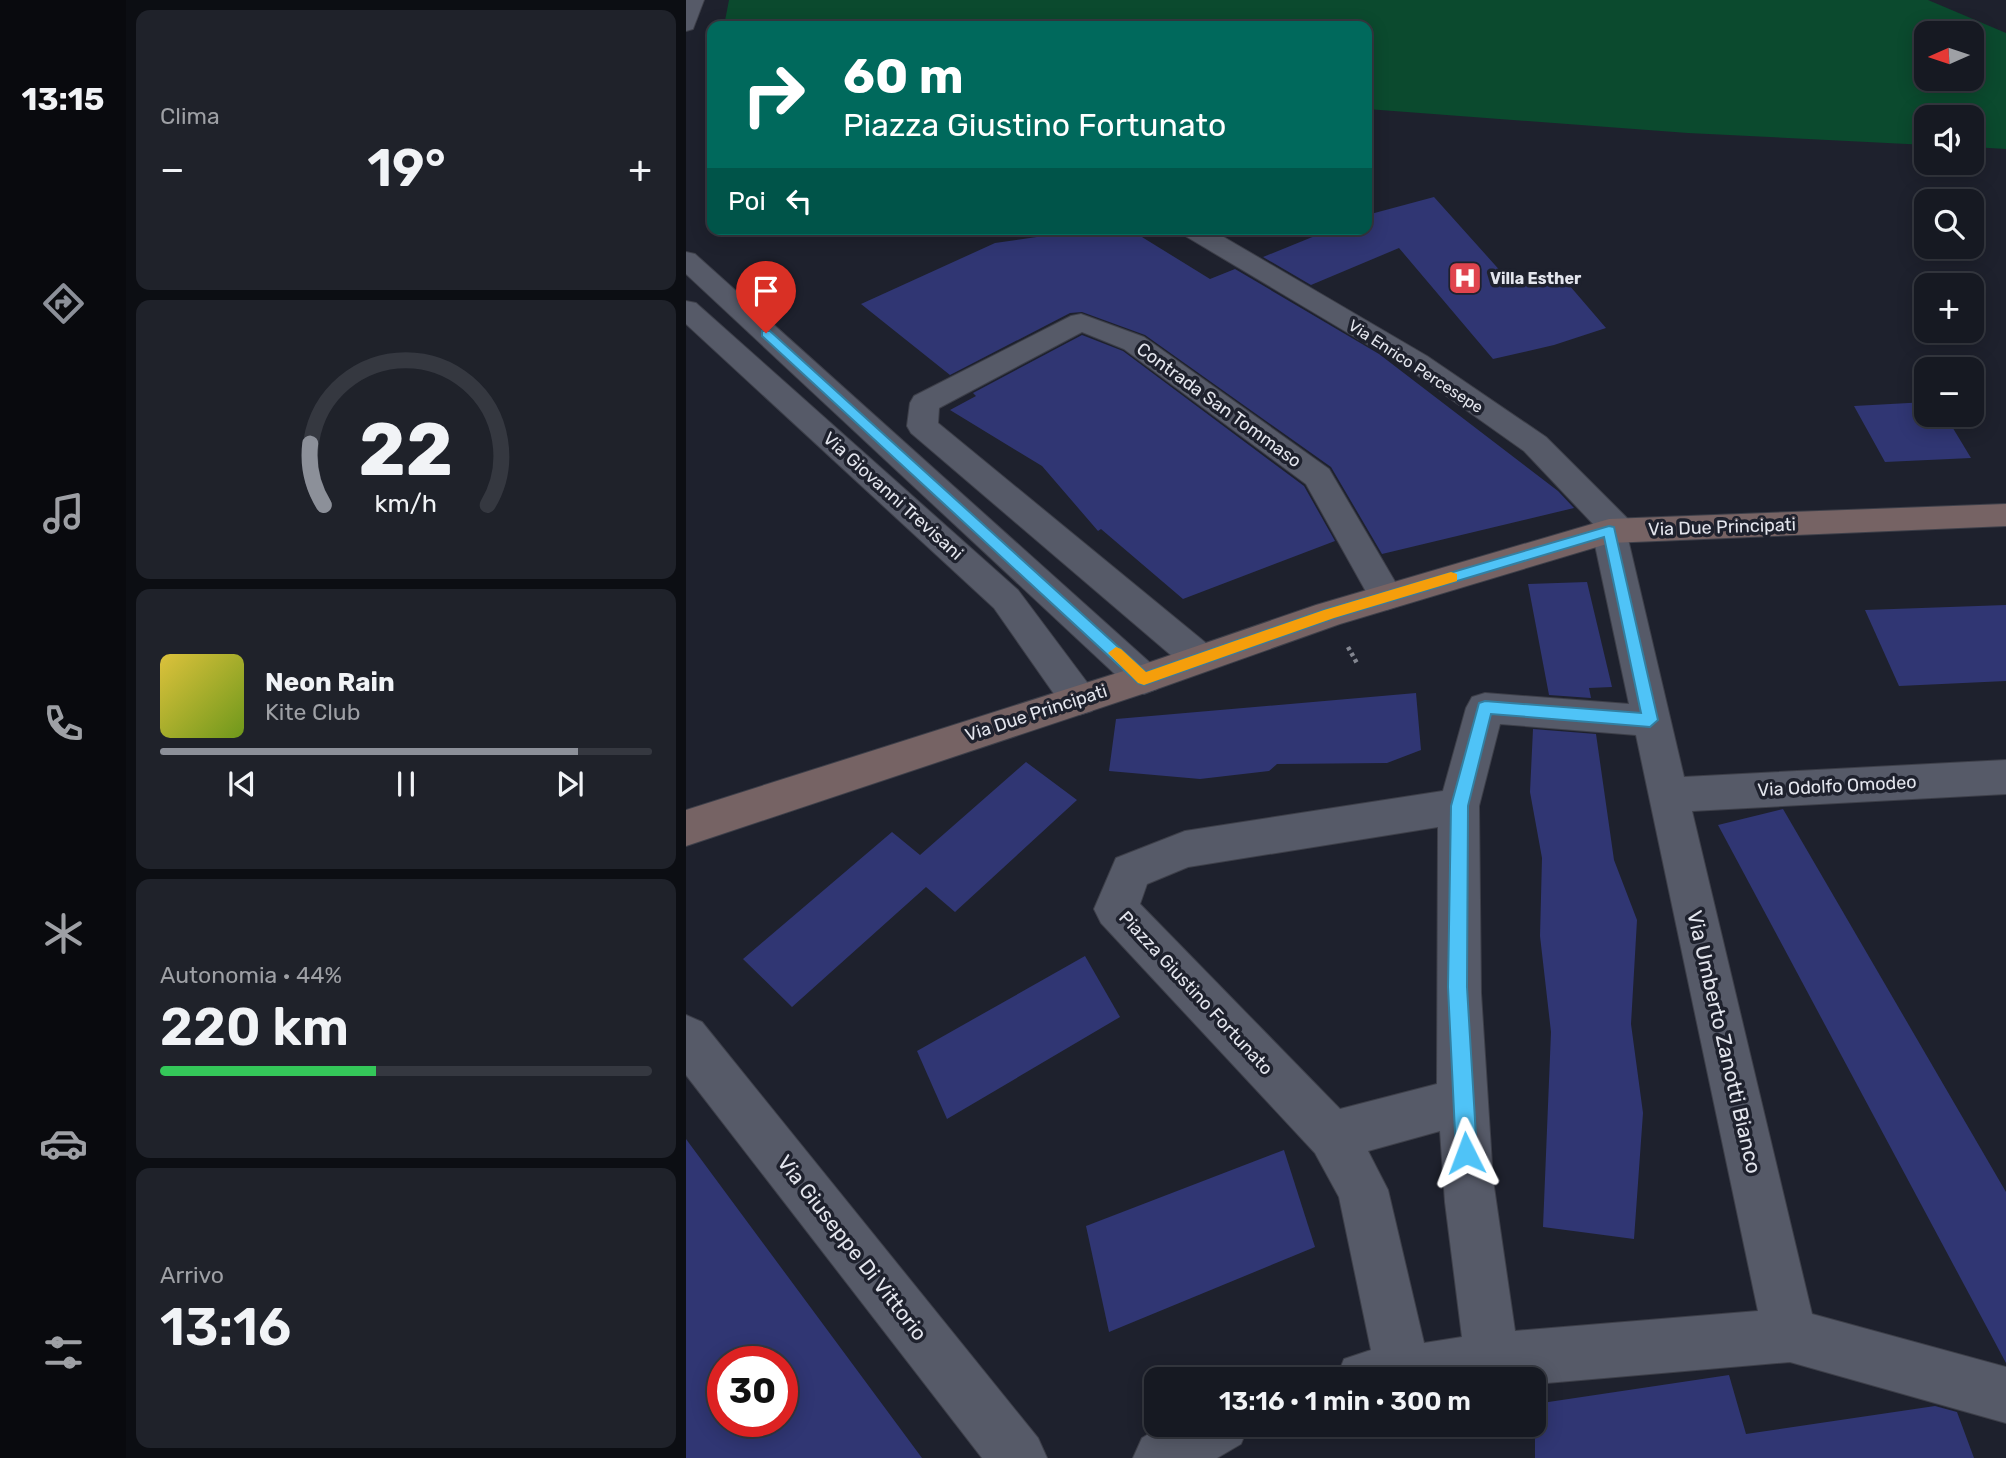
<!DOCTYPE html>
<html lang="it">
<head>
<meta charset="utf-8">
<style>
	:root { --surface:#161922; --page:#1f222a; --text:#f1f3f6; --muted:#9ea0a5; --line:#353840; --accent:#8c9099 }
	body { margin:0; font-family:Rubik,sans-serif; background:var(--page); color:var(--text); height:100vh; display:flex; flex-direction:column; font-size:26px; white-space:nowrap }
	* { box-sizing:border-box; margin:0 }
	p { font-size:23px; color:var(--muted) }
	.icon { flex:none; width:38px; height:38px; fill:none; stroke:currentColor; stroke-width:2; stroke-linecap:round; stroke-linejoin:round }
	.map { position:relative; flex:1; overflow:hidden }
	.side { display:flex; flex-direction:column; gap:10px; padding:10px; background:#0c0e13; width:560px }
	.side>* { flex:none }
	.banner { position:absolute; left:21px; top:21px; width:665px; height:214px; border-radius:14px; box-shadow:0 4px 18px #0003,0 0 0 2px var(--line); background:#00695c; color:#fff; overflow:hidden }
	.needle { width:46px; rotate:267deg }
	.tools { position:absolute; left:1228px; top:21px; display:grid; gap:14px }
	.tools a { display:grid; place-items:center; width:70px; height:70px; border-radius:14px; background:var(--surface); box-shadow:0 4px 18px #0003,0 0 0 2px var(--line); font-size:35px }
	.speed { position:absolute; left:21px; top:1346px; display:flex; gap:14px; font-size:35px; font-weight:700; text-align:center }
	.speed>* { display:grid; place-content:center; width:91px; height:91px; border-radius:50%; background:var(--surface); box-shadow:0 4px 18px #0003,0 0 0 2px var(--line); line-height:1 }
	.speed .limit { border:10px solid #d22; background:#fff; color:#111 }
	.pin { position:absolute; display:grid; place-items:center; width:60px; height:60px; color:#fff; margin:-72px -30px; border-radius:50% 50% 50% 0; rotate:-45deg; box-shadow:0 0 7px #0007 }
	.pin .icon { rotate:45deg }
	.me { position:absolute; width:77px; margin:-38px; rotate:357deg; stroke-linejoin:round; filter:drop-shadow(0 0 5px #0008) }
	.turn { display:flex; align-items:center; gap:24px; height:147px; padding:0 21px; font-size:32px }
	.turn .icon { width:91px; height:91px; stroke-width:2.5 }
	.turn b { display:block; font-size:49px; line-height:60px }
	.then { display:flex; align-items:center; height:66px; padding:0 21px; background:#0003; gap:14px; font-size:26px }
	.big { font-size:52px; font-weight:600; line-height:1.1 }
	.side .widget { flex:1; display:flex; flex-direction:column; justify-content:center; gap:10px; min-width:0; padding:0 24px; border-radius:14px; background:var(--page) }
	.side .dial { align-items:center; gap:0 }
	.dial svg { height:182px; overflow:visible; fill:none; stroke:var(--line); stroke-width:7; stroke-linecap:round; text-anchor:middle }
	.dial text { fill:var(--text); stroke:none }
	.song { display:flex; align-items:center; gap:21px }
	.cover { width:84px; height:84px; border-radius:10px; background:linear-gradient(135deg,hsl(50 70% 55%),hsl(80 70% 35%)) }
	.played { height:7px; border-radius:4px; background:linear-gradient(90deg,var(--accent) 85%,var(--line) 85%) }
	.keys { display:flex; justify-content:space-around; direction:ltr }
	.heat { display:flex; justify-content:space-between; align-items:center; font-size:38px; direction:ltr }
	.charge { height:10px; border-radius:5px; background:linear-gradient(90deg,#34c759 44%,var(--line) 0) }
	.trip { position:absolute; left:458px; top:1367px; width:402px; height:70px; border-radius:14px; background:var(--surface); box-shadow:0 4px 18px #0003,0 0 0 2px var(--line); font-weight:600; line-height:70px; text-align:center }
	main { display:flex; flex:1; min-height:0 }
	.tab-bar { display:flex; flex-direction:column; width:126px; justify-content:space-around; align-items:center; background:#090a0e; color:var(--muted) }
	.tab-bar .icon { width:49px; height:49px }
	.tab-bar .on { color:var(--accent) }
	.tab-bar b { font-size:32px; color:var(--text) }
	.map>svg:first-child { display:block }
	.green { fill:#0b4a2e; fill-rule:evenodd }
	.building { fill:#303673; fill-rule:evenodd }
	.lines { fill:none; stroke-linecap:round; stroke-linejoin:round }
	.street-casing { stroke:#3d3f49; stroke-width:2 }
	.secondary-casing { stroke:#3d3f49; stroke-width:2 }
	.path { stroke:#838690; stroke-width:4.5; stroke-dasharray:3.5 3.5; stroke-linecap:butt }
	.street { fill:#565a68; fill-rule:evenodd }
	.secondary { fill:#766364; fill-rule:evenodd }
	.route { fill:#4fc3f7; stroke:#337fa1; stroke-width:2 }
	.slow { fill:#f59e0b }
	.labels { text-anchor:middle; stroke-width:7; stroke-linejoin:round; paint-order:stroke }
	.far-poi-label { font-size:16px; font-weight:bold; fill:#e3e5ed; stroke:#1e212d; text-anchor:start }
	.far-street-label { font-size:16px; fill:#e3e5ed; stroke:#1e212d }
	.street-label { font-size:18px; fill:#e3e5ed; stroke:#1e212d }
	.near-street-label { font-size:21px; fill:#e3e5ed; stroke:#1e212d }
</style>
</head>
<body>
<main>
<nav class="tab-bar">
<b>13:15</b>
<svg class="icon on" aria-label="directions" viewBox="0 0 24 24"><path d="M12 3l9 9-9 9-9-9zM9 14v-3h6M13 9l2 2-2 2"/></svg>
<svg class="icon" aria-label="music" viewBox="0 0 24 24"><path d="M9 18V5l10-2v13"/><circle cx="6" cy="18" r="3"/><circle cx="16" cy="16" r="3"/></svg>
<svg class="icon" aria-label="phone" viewBox="0 0 24 24"><path d="M5 4h4l2 5-3 2q2 4 5 5l2-3 5 2v4C11 20 4 13 5 4z"/></svg>
<svg class="icon" aria-label="climate" viewBox="0 0 24 24"><path d="M12 3v18M4 7l16 10M4 17L20 7"/></svg>
<svg class="icon" aria-label="car" viewBox="0 0 24 24"><path d="M5 17H2v-5l4-1 3-4h7l3 4 3 1v5h-3M9 17h6M6 11h13"/><circle cx="7" cy="17" r="2"/><circle cx="17" cy="17" r="2"/></svg>
<svg class="icon" aria-label="filters" viewBox="0 0 24 24"><path d="M4 7h16M4 17h16"/><circle cx="9" cy="7" r="2"/><circle cx="15" cy="17" r="2"/></svg>
</nav>
<section class="side">
<div class="widget"><p>Clima</p>
<div class="heat"><a>−</a><b class="big">19°</b><a>+</a></div>
</div>
<div class="widget dial"><svg viewBox="0 0 100 80">
<path d="M14 69A42 42 0 1 1 86 69"/>
<path d="M14 69A42 42 0 0 1 8 42" stroke="#8c9099"/>
<text x="50" y="56" font-size="32" font-weight="700">22</text>
<text x="50" y="72" font-size="11">km/h</text>
</svg></div>
<div class="widget">
<div class="song"><i class="cover"></i><div><b>Neon Rain</b><p>Kite Club</p></div></div>
<div class="played"></div>
<div class="keys"><svg class="icon" aria-label="previous" viewBox="0 0 24 24"><path d="M18 5L8 12l10 7zM5 5v14"/></svg><svg class="icon" aria-label="pause" viewBox="0 0 24 24"><path d="M8 5v14M16 5v14"/></svg><svg class="icon" aria-label="next" viewBox="0 0 24 24"><path d="M6 5l10 7-10 7zM19 5v14"/></svg></div>
</div>
<div class="widget"><p>Autonomia · 44%</p><b class="big">220 km</b><div class="charge"></div></div>
<div class="widget"><p>Arrivo</p><b class="big">13:16</b></div>
</section>
<div class="map">
<svg width="1320" height="1458" viewBox="0 0 1320 1458">
	<rect width="100%" height="100%" fill="#1e212d"/>
	<path class="green" d="M43,0H1242L1320,33V149L1286,147V117H1241V145L1002,133L681,109V26H38ZM1241,33H1286V79H1241Z"/>
	<g class="building">
		<path d="M748,197L826,284L871,271L920,328L868,345L807,359L713,248L625,285L577,257L646,229H681V215Z"/>
		<path d="M406,229H443L524,279L549,269L693,354L872,491L888,508L696,554L645,467L459,335L396,312L384,313L264,375L175,304L309,243Z"/>
		<path d="M396,335L437,351L618,486L649,541L497,599L415,529L412,531L356,466L264,410L290,396L287,393Z"/>
		<path d="M1241,402V415H1259L1285,458L1199,462L1168,406Z"/>
		<path d="M901,582L926,687L903,688L905,698L863,695L842,584Z"/>
		<path d="M1320,605V681L1213,686L1179,610Z"/>
		<path d="M730,693L735,750L701,763L591,764L583,771L514,779L423,771L430,719Z"/>
		<path d="M847,729L910,734L928,860L951,920L945,1024L957,1113L948,1239L857,1227L865,1032L854,936L856,858L844,792Z"/>
		<path d="M340,762L391,800L269,912L240,887L106,1007L57,959L206,832L234,855Z"/>
		<path d="M1097,809L1320,1192V1363L1032,825Z"/>
		<path d="M399,956L434,1017L261,1119L231,1051Z"/>
		<path d="M0,1139L236,1458H0ZM37,1362H96V1421H37Z"/>
		<path d="M598,1150L629,1247L423,1332L400,1226Z"/>
		<path d="M1043,1375L1060,1434L1249,1406L1271,1412L1288,1458H849V1404Z"/>
	</g>
	<g class="lines">
		<g class="street-casing">
			<g id="street">
				<path d="M0,0H18L7,29L0,31Z"/>
				<path d="M492,229H524L741,356L860,437L945,522L950,530L942,539L998,777L1320,760V794L1006,811L1126,1314L1320,1367V1423L1104,1362L849,1384V1379H650L658,1359L685,1350L653,1197L629,1153L415,923L408,909L430,858L499,831L757,791L780,708L786,697L799,693L943,704L906,531L909,526L838,451L721,368L496,234ZM814,724L950,735L1072,1311L829,1331L807,1180L795,993L793,806ZM752,827L751,1084L654,1109L454,904L461,884L502,867ZM754,1131L759,1202L776,1337L738,1343L702,1190L682,1151Z"/>
				<path d="M0,252L9,254L471,669L477,679L471,689L458,694L445,689L0,274Z"/>
				<path d="M0,301L10,303L332,590L406,689L412,700L406,711L393,715L380,711L308,608L0,324Z"/>
				<path d="M395,314L458,337L643,469L718,597L712,606L700,610L688,606L620,484L438,349L396,332L253,408L252,423L526,648L531,658L526,668L513,672L500,668L225,433L221,426L224,403L228,396L385,316Z"/>
				<path d="M0,1015L16,1022L352,1438L361,1458H296L0,1075Z"/>
				<path d="M479,1424H563L555,1444L531,1458H447L456,1438Z"/>
			</g>
		</g>
		<g class="secondary-casing">
			<path id="secondary" d="M1320,504V526L924,543L654,624L471,689L0,846V810L447,668L630,605L923,519Z"/>
		</g>
		<path class="path" d="M662,647L672,665"/>
		<use href="#street" class="street"/>
		<use href="#secondary" class="secondary"/>
	</g>
	<path class="route" d="M76,331H84L460,672L638,610L923,526L928,527L972,720L964,727L805,714L782,806L781,987L791,1153L788,1160L780,1163L773,1160L770,1153L762,987L765,806L793,703L799,701L955,713L918,537L648,618L458,685L452,683L76,336Z"/>
	<path class="slow" d="M765,572L771,574V581L648,618L458,685L452,683L422,653L430,647L435,649L460,672L638,610Z"/>
	<defs>
		<g id="hospital-square" transform="scale(1.75)"><rect x="-9" y="-9" width="18" height="18" rx="4" fill="#e0444e" stroke="#1e212d"/><path d="M-5-5h3v3.5h4V-5h3V5h-3V1.5h-4V5h-3Z" fill="#fff"/></g>
	</defs>
	<g fill-rule="evenodd">
		<use href="#hospital-square" x="779" y="278"/>
	</g>
	<g class="labels">
		<g class="far-poi-label">
			<text x="804" y="284">Villa Esther</text>
		</g>
		<g class="far-street-label">
			<text transform="translate(730 366) rotate(33)" y="6">Via Enrico Percesepe</text>
		</g>
		<g class="street-label">
			<text transform="translate(533 405) rotate(36)" y="6">Contrada San Tommaso</text>
			<text transform="translate(207 496) rotate(42)" y="6">Via Giovanni Trevisani</text>
			<text transform="translate(1036 527) rotate(-2)" y="6">Via Due Principati</text>
			<text transform="translate(350 713) rotate(-18)" y="6">Via Due Principati</text>
			<text transform="translate(1151 786) rotate(-3)" y="6">Via Odolfo Omodeo</text>
			<text transform="translate(510 993) rotate(47)" y="6">Piazza Giustino Fortunato</text>
		</g>
		<g class="near-street-label">
			<text transform="translate(1038 1042) rotate(77)" y="7">Via Umberto Zanotti Bianco</text>
			<text transform="translate(166 1248) rotate(52)" y="7">Via Giuseppe Di Vittorio</text>
		</g>
	</g>
</svg>
<div class="tools">
<a><svg class="needle" viewBox="-14 -14 28 28"><path d="M0-13l5 13h-10z" fill="#e53935"/><path d="M0 13l5-13h-10z" fill="#9ea0a5"/></svg></a>
<a><svg class="icon" aria-label="sound" viewBox="0 0 24 24"><path d="M4 9h4l5-4v14l-5-4H4zM17 9q2 3 0 6"/></svg></a>
<a><svg class="icon" aria-label="search" viewBox="0 0 24 24"><circle cx="10" cy="10" r="6"/><path d="M15 15l6 6"/></svg></a>
<a>+</a>
<a>−</a>
</div>
<div class="speed"><div class="limit">30</div></div>
<div class="pin" style="left:80px;top:333px;background:#d93025"><svg class="icon" aria-label="arrive" viewBox="0 0 24 24"><path d="M6 21V4h12l-3 4 3 4H6"/></svg></div>
<svg class="me" style="left:780px;top:1153px" viewBox="-20 -20 40 40"><path d="M0-17L14 15 0 8-14 15z" fill="#4fc3f7" stroke="#fff" stroke-width="4"/></svg>
<div class="trip">13:16 · 1 min · 300 m</div>
<div class="banner">
<div class="turn"><svg class="icon" aria-label="right" viewBox="0 0 24 24"><path d="M7 20v-9h11M14 6l5 5-5 5"/></svg><div><b>60 m</b>Piazza Giustino Fortunato</div></div>
<div class="then">Poi<svg class="icon" aria-label="left" viewBox="0 0 24 24"><path d="M17 20v-9H6M10 6l-5 5 5 5"/></svg></div>
</div>
</div>
</main>
</body>
</html>
